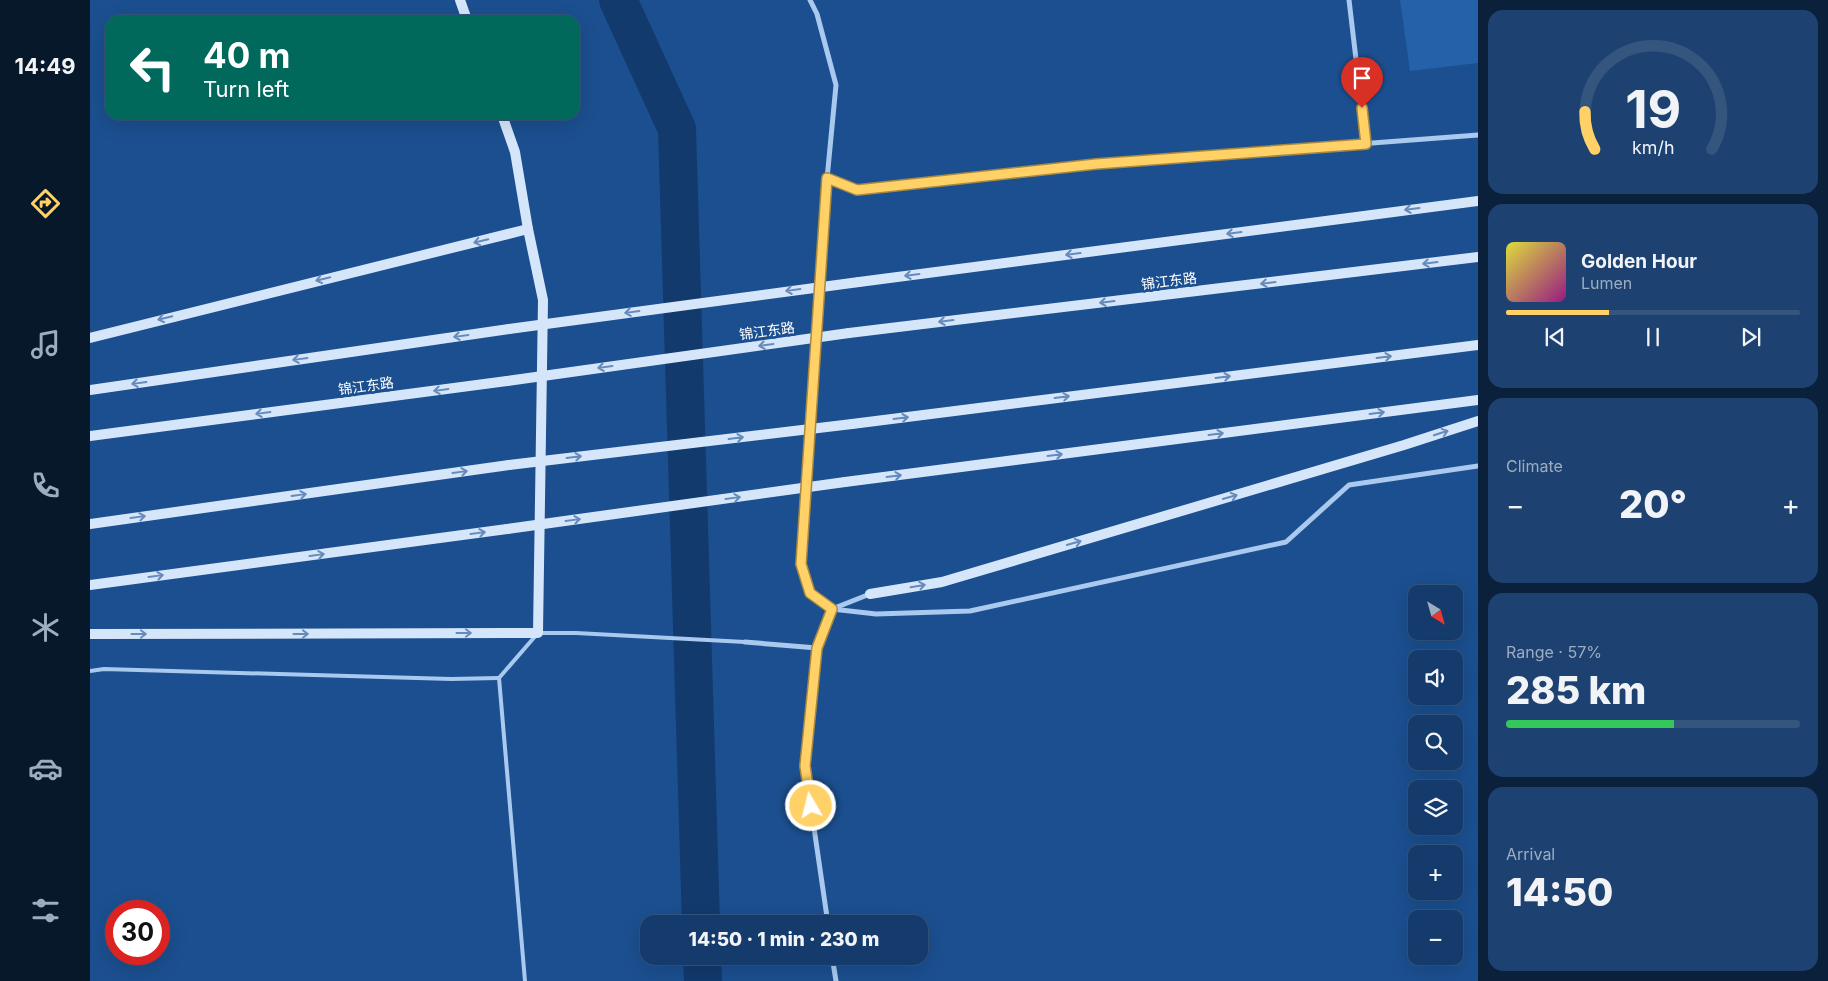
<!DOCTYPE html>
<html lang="en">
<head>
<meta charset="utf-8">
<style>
	:root { --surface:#143b6b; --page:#1d4271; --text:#f1f3f6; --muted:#9dadc1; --line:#33557e; --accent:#ffd166 }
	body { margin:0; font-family:Inter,"Noto Sans SC",sans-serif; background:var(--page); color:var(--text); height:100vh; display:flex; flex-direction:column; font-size:19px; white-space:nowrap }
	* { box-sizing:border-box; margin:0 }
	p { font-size:16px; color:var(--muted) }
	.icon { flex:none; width:28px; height:28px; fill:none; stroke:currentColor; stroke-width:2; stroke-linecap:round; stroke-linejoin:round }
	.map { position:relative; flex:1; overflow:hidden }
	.details { display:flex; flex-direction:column; gap:10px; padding:10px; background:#0b203b; width:350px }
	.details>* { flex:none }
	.hud { position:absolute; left:15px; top:15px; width:475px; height:105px; border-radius:15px; box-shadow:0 5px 20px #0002,0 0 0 1px var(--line); background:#00695c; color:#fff; overflow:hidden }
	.needle { width:32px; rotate:143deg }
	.tools { position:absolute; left:1318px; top:585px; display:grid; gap:10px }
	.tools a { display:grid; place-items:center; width:55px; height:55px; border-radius:10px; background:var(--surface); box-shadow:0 5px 20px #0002,0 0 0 1px var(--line); font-size:25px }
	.speed { position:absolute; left:15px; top:900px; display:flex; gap:10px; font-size:25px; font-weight:700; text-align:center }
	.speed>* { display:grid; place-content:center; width:65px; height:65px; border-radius:50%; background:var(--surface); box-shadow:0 5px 20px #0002,0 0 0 1px var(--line); line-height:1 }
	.speed .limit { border:8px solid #d22; background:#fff; color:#111 }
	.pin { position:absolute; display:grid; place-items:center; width:42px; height:42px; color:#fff; margin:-51px -21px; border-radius:50% 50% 50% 0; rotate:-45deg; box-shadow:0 0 5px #0007 }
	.pin .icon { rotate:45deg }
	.me { position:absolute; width:55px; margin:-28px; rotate:352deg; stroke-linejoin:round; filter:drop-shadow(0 0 4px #0008) }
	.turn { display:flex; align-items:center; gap:18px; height:105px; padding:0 15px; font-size:22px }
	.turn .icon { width:65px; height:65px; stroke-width:2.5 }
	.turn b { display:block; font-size:35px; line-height:42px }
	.big { font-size:38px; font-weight:800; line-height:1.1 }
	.details .widget { flex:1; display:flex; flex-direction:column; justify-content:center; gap:8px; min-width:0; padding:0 18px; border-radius:15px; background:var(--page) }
	.details .dial { align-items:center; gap:0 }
	.dial svg { height:130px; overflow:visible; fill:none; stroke:var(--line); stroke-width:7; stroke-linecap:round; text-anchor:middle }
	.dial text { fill:var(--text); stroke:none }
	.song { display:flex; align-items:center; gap:15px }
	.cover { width:60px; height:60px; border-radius:8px; background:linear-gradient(135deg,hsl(60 70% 55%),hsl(310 70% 35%)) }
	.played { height:5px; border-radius:2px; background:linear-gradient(90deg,var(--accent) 35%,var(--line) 35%) }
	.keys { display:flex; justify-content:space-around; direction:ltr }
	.heat { display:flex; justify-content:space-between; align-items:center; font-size:28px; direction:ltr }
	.charge { height:8px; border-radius:4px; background:linear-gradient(90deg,#34c759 57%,var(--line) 0) }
	.trip { position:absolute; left:550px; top:915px; width:288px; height:50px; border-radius:15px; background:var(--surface); box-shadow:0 5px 20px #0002,0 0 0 1px var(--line); font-weight:800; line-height:50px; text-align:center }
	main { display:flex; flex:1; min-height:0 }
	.menu { display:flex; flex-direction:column; width:90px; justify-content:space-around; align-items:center; background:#08182b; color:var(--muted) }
	.menu .icon { width:35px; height:35px }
	.menu .current { color:var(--accent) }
	.menu b { font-size:22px; color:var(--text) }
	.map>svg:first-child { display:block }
	.green { fill:#2461a8 }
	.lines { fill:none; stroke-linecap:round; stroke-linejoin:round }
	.canal { stroke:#123a6d; stroke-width:38 }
	.lane { stroke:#a9c9ee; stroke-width:4 }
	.street { stroke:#a9c9ee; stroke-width:5 }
	.secondary { stroke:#d6e6fa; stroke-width:10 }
	.secondary-bridge { stroke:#d6e6fa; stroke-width:10 }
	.oneway { stroke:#668bba }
	.route-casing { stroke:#a68842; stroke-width:12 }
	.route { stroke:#ffd166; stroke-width:9 }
	.labels { text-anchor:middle; stroke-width:5; stroke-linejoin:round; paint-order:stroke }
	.street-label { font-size:14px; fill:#fff; stroke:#1b4f8f }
</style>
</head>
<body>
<main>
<nav class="menu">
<b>14:49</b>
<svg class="icon current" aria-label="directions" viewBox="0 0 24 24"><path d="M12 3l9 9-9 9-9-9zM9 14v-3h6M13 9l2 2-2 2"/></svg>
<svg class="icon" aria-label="music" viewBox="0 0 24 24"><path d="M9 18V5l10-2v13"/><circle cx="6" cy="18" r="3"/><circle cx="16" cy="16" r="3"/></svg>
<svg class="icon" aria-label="phone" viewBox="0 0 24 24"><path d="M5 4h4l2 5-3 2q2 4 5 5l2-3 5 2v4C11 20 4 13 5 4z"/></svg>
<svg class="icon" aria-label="climate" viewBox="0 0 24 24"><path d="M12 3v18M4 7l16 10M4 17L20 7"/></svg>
<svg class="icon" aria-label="car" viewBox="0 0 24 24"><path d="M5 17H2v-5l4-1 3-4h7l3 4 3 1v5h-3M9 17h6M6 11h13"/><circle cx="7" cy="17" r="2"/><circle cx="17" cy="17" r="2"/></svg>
<svg class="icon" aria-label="filters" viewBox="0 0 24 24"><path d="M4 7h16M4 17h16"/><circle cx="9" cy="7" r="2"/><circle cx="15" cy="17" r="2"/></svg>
</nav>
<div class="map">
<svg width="1388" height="981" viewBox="0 0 1388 981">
	<rect width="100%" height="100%" fill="#1b4f8f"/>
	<path class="green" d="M1310,0H1388V63L1320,71Z"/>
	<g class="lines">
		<g class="canal">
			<path d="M528,0L587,129L611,924"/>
			<path d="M612,956L613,981"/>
		</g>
		<g class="lane">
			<path d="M0,671L14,669L361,679L409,678"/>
			<path d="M435,981L409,678L448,633H486L655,642"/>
		</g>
		<g class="street">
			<path d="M720,0L727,14L746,85L737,179L711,564L720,593L742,609L786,614L880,611L1196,542L1259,485L1388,466"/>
			<path d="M1259,0L1276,144"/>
			<path d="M737,179L767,190L1006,164L1388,135"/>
			<path d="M655,642L727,648L715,766L738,924"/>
			<path d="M727,648L742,609L780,594"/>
			<path d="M742,956L746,981"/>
		</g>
		<g class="secondary">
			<path d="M370,0L377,20"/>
			<path d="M769,282L1388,201"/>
			<path d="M759,333L1388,257"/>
			<path d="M0,338L438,229"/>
			<path d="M0,390L419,329"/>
			<path d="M762,424L1388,345"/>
			<path d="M0,436L417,381"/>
			<path d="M755,482L1388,400"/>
			<path d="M0,524L419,465"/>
			<path d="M0,585L417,529"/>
			<path d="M780,594L852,582L1314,445L1388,421"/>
			<path d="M0,634L448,633L453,300L438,229L425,152L412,115"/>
		</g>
		<g class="secondary-bridge">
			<path d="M419,329L769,282"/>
			<path d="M417,381L759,333"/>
			<path d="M419,465L762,424"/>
			<path d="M417,529L755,482"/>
		</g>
	</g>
	<defs><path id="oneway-shaft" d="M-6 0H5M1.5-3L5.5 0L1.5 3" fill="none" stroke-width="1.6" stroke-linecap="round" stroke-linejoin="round" transform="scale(1.25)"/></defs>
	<g class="oneway">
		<use href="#oneway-shaft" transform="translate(1322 209) rotate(173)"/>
		<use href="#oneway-shaft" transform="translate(1144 233) rotate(173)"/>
		<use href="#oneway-shaft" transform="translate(391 241) rotate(166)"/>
		<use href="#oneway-shaft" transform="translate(983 254) rotate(173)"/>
		<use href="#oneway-shaft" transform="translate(1340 263) rotate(173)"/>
		<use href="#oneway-shaft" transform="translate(822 275) rotate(173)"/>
		<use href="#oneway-shaft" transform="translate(233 279) rotate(166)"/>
		<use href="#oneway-shaft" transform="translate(1178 283) rotate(173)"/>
		<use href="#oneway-shaft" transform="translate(703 290) rotate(172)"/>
		<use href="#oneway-shaft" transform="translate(1017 302) rotate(173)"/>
		<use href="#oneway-shaft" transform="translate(542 312) rotate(172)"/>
		<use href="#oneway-shaft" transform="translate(75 318) rotate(166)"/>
		<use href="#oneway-shaft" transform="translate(856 321) rotate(173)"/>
		<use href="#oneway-shaft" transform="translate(371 336) rotate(172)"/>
		<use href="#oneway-shaft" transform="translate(676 345) rotate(172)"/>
		<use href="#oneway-shaft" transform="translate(1294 357) rotate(-7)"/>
		<use href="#oneway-shaft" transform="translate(210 359) rotate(172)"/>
		<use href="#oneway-shaft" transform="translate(515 367) rotate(172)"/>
		<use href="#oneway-shaft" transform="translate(1133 377) rotate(-7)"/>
		<use href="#oneway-shaft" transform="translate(49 383) rotate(172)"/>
		<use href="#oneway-shaft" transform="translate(351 390) rotate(172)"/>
		<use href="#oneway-shaft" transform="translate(972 397) rotate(-7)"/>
		<use href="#oneway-shaft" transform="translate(173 413) rotate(172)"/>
		<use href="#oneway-shaft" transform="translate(1287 413) rotate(-7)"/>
		<use href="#oneway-shaft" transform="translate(811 418) rotate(-7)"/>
		<use href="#oneway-shaft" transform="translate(1351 433) rotate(-18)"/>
		<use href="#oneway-shaft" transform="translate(1126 434) rotate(-7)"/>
		<use href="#oneway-shaft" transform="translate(646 438) rotate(-7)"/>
		<use href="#oneway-shaft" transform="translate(965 455) rotate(-7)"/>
		<use href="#oneway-shaft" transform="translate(484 457) rotate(-7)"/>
		<use href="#oneway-shaft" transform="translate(370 472) rotate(-8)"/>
		<use href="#oneway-shaft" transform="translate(804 476) rotate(-7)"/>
		<use href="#oneway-shaft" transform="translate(209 495) rotate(-8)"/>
		<use href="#oneway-shaft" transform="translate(1140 497) rotate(-16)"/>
		<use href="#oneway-shaft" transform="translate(643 498) rotate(-8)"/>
		<use href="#oneway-shaft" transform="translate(48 517) rotate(-8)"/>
		<use href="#oneway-shaft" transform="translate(483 520) rotate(-8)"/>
		<use href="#oneway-shaft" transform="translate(388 533) rotate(-8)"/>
		<use href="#oneway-shaft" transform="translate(984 543) rotate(-16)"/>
		<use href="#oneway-shaft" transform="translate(227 555) rotate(-8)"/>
		<use href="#oneway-shaft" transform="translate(66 576) rotate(-8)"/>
		<use href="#oneway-shaft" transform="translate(828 586) rotate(-10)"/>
		<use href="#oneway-shaft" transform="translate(374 633)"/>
		<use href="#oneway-shaft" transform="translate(49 634)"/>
		<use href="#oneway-shaft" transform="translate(211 634)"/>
	</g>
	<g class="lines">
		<g class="route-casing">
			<path id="route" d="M721,806L715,766L727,648L742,609L720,593L711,564L737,178L767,190L1006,164L1276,144L1272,108"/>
		</g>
		<use href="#route" class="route"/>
	</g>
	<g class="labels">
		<g class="street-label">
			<text transform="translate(1079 281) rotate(-7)" y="5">锦江东路</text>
			<text transform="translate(677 331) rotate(-8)" y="5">锦江东路</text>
			<text transform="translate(276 386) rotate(-8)" y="5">锦江东路</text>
		</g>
	</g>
</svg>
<div class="tools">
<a><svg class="needle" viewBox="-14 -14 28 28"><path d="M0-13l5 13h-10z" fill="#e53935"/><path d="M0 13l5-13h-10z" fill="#9dadc1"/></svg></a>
<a><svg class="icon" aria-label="sound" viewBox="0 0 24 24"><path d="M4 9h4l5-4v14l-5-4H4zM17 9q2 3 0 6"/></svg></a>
<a><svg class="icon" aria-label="search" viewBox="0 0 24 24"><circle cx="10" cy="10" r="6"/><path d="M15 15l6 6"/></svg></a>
<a><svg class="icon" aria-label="layers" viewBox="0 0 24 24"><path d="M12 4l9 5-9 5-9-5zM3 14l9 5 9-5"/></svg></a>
<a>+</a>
<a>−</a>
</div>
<div class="speed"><div class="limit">30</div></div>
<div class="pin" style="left:1272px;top:108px;background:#d93025"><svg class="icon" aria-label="arrive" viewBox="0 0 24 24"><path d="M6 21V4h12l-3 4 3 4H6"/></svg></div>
<svg class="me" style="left:721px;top:806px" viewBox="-20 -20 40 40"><circle r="17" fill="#ffd166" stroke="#fff" stroke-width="3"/><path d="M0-11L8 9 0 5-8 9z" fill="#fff"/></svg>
<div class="trip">14:50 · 1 min · 230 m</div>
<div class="hud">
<div class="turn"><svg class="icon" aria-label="left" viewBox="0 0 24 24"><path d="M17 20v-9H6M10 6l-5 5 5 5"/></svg><div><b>40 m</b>Turn left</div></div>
</div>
</div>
<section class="details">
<div class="widget dial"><svg viewBox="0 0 100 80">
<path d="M14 69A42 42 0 1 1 86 69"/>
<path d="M14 69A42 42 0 0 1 8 46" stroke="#ffd166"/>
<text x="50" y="56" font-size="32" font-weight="700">19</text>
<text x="50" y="72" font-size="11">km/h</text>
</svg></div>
<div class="widget">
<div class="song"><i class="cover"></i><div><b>Golden Hour</b><p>Lumen</p></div></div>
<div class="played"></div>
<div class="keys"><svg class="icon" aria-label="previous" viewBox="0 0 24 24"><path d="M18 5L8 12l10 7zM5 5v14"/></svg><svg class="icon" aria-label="pause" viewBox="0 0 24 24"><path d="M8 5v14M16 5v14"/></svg><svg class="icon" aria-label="next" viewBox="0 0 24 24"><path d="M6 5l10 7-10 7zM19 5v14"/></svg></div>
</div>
<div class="widget"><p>Climate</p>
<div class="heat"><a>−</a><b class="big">20°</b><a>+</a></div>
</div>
<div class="widget"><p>Range · 57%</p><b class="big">285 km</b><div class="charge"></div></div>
<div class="widget"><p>Arrival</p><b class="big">14:50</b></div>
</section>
</main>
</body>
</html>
